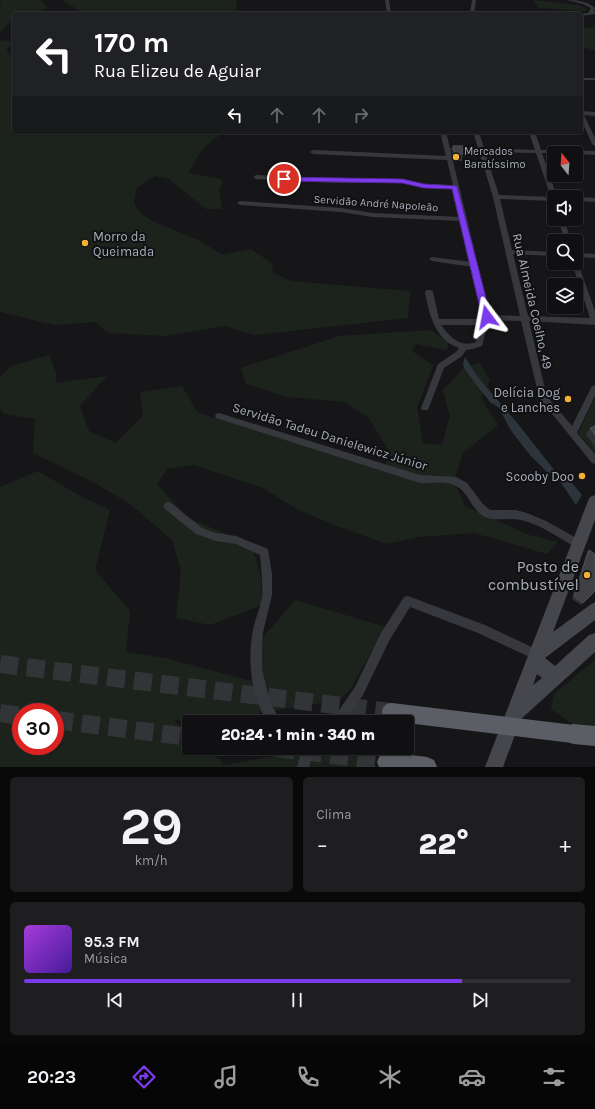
<!DOCTYPE html>
<html lang="pt">
<head>
<meta charset="utf-8">
<style>
	:root { --surface:#101012; --page:#1e1e20; --text:#f1f3f6; --muted:#9c9d9f; --line:#303032; --accent:#7c3aed }
	body { margin:0; font-family:Karla,sans-serif; background:var(--page); color:var(--text); height:100vh; display:flex; flex-direction:column; font-size:15px; white-space:nowrap }
	* { box-sizing:border-box; margin:0 }
	p { font-size:13px; color:var(--muted) }
	.icon { flex:none; width:22px; height:22px; fill:none; stroke:currentColor; stroke-width:2; stroke-linecap:round; stroke-linejoin:round }
	.map { position:relative; height:767px; overflow:hidden }
	.panel { display:flex; flex-direction:column; gap:10px; padding:10px; background:#09090a; flex:1 }
	.panel>* { flex:none }
	.hud { position:absolute; left:12px; top:12px; width:571px; height:122px; border-radius:4px; box-shadow:0 1px 3px #0004,0 0 0 1px var(--line); background:#202124; color:#fff; overflow:hidden }
	.needle { width:26px; rotate:343deg }
	.tools { position:absolute; left:547px; top:146px; display:grid; gap:8px }
	.tools a { display:grid; place-items:center; width:36px; height:36px; border-radius:4px; background:var(--surface); box-shadow:0 1px 3px #0004,0 0 0 1px var(--line); font-size:20px }
	.speed { position:absolute; left:12px; top:703px; display:flex; gap:8px; font-size:20px; font-weight:700; text-align:center }
	.speed>* { display:grid; place-content:center; width:52px; height:52px; border-radius:50%; background:var(--surface); box-shadow:0 1px 3px #0004,0 0 0 1px var(--line); line-height:1 }
	.speed .limit { border:6px solid #d22; background:#fff; color:#111 }
	.pin { position:absolute; display:grid; place-items:center; width:34px; height:34px; color:#fff; margin:-17px; border:2px solid #fff; border-radius:50%; box-shadow:0 1px 4px #0007 }
	.me { position:absolute; width:44px; margin:-22px; rotate:347deg; stroke-linejoin:round; filter:drop-shadow(0 0 3px #0008) }
	.turn { display:flex; align-items:center; gap:14px; height:84px; padding:0 16px; font-size:18px }
	.turn .icon { width:52px; height:52px; stroke-width:2.5 }
	.turn b { display:block; font-size:28px; line-height:34px }
	.lanes { display:flex; align-items:center; height:38px; padding:0 16px; background:#0003; justify-content:center; gap:20px; direction:ltr }
	.lanes .off { opacity:.35 }
	.big { font-size:30px; font-weight:800; line-height:1.1 }
	.panel .tile { flex:1; display:flex; flex-direction:column; justify-content:center; gap:6px; min-width:0; padding:0 14px; border-radius:6px; background:var(--page) }
	.panel .dial { align-items:center; gap:0 }
	.dial b { font-size:52px; line-height:1 }
	.song { display:flex; align-items:center; gap:12px }
	.cover { width:48px; height:48px; border-radius:6px; background:linear-gradient(135deg,hsl(280 70% 55%),hsl(260 70% 35%)) }
	.played { height:4px; border-radius:2px; background:linear-gradient(90deg,var(--accent) 80%,var(--line) 80%) }
	.keys { display:flex; justify-content:space-around; direction:ltr }
	.heat { display:flex; justify-content:space-between; align-items:center; font-size:22px; direction:ltr }
	.panel .tiles { flex:1; display:grid; gap:10px; grid-template-columns:1fr 1fr }
	.tile:last-child { grid-column:span 2 }
	.trip { position:absolute; left:182px; top:715px; width:232px; height:40px; border-radius:4px; background:var(--surface); box-shadow:0 1px 3px #0004,0 0 0 1px var(--line); font-weight:800; line-height:40px; text-align:center }
	.dock { display:flex; height:64px; justify-content:space-around; align-items:center; background:#060607; color:var(--muted) }
	.dock .icon { width:28px; height:28px }
	.dock .selected { color:var(--accent) }
	.dock b { font-size:18px; color:var(--text) }
	.map>svg:first-child { display:block }
	.green { fill:#1c231d; fill-rule:evenodd }
	.water { fill:#2c353c }
	.lines { fill:none; stroke-linecap:round; stroke-linejoin:round }
	.trunk-tunnel { stroke:#333438; stroke-width:18; stroke-dasharray:18 9; stroke-linecap:butt }
	.minor { fill:#37383d; fill-rule:evenodd }
	.secondary { fill:#45474d; fill-rule:evenodd }
	.trunk { fill:#5b5e65; fill-rule:evenodd }
	.trunk-bridge { stroke:#5b5e65; stroke-width:18 }
	.wall { fill:#323236 }
	.building { fill:#3f3f44; stroke:#4f5156 }
	.route { fill:#7c3aed; stroke:#51269a }
	.poi-dot { fill:#f2b134; stroke:#111113; stroke-width:1.5 }
	.labels { text-anchor:middle; stroke-width:4; stroke-linejoin:round; paint-order:stroke }
	.far-poi-label { font-size:11px; fill:#a8adb8; stroke:#111113; text-anchor:start }
	.far-street-label { font-size:11px; fill:#a8adb8; stroke:#111113 }
	.poi-label { font-size:13px; fill:#a8adb8; stroke:#111113; text-anchor:end }
	.street-label { font-size:13px; fill:#a8adb8; stroke:#111113 }
	.near-poi-label { font-size:16px; fill:#a8adb8; stroke:#111113; text-anchor:end }
</style>
</head>
<body>
<div class="map">
<svg width="595" height="767" viewBox="0 0 595 767">
	<rect width="100%" height="100%" fill="#161618"/>
	<g class="green">
		<path d="M0,0H41L47,8L37,13L14,14V18L0,32V4H2Z"/>
		<path d="M62,0H237L236,14H81L80,11Z"/>
		<path d="M533,0L578,5L587,9L585,11L539,8Z"/>
		<path d="M581,27L585,28L595,27V50L581,47Z"/>
		<path d="M5,40L13,42L6,51L14,56V132H228C207,140 198,154 189,173L221,179L223,182L219,190L222,209H206L169,179L155,176L137,188L134,203L141,214L154,222L199,240L222,255L251,249L273,264L272,272L291,281L410,291L408,318L255,335L225,326L165,336L109,333L95,322L55,325L0,312V41Z"/>
		<path d="M431,330L448,342L447,350L416,344L412,351L433,365L417,408L423,443L442,445L450,416L443,390L464,368L479,363L490,380L481,398L498,425L463,453L454,481L465,506L529,535L558,542L547,554L474,533L419,537L387,544L334,525L297,509L261,487L193,465L167,469L157,484L188,518L231,536L239,537L252,545L261,577L262,605L210,625L176,618L181,572L173,541L130,504L95,483L33,453L35,419L4,414L0,409V377L11,366L49,355L56,372V383L107,376L80,406L89,431L116,443L143,416L140,392L182,386L198,413L386,468L388,449L368,417L344,402L288,397L246,384L241,368L339,336Z"/>
		<path d="M595,399V453L578,433Z"/>
		<path d="M38,471L82,497L110,510L95,570L130,611L126,652L165,658L255,682L259,642L295,600L386,627L349,691L339,700L259,713L233,722H193L173,720L189,734V748H205L225,765L320,748H370L376,767H0V487ZM21,712H55V746H21Z"/>
		<path d="M595,660V728L577,727L551,709L554,694Z"/>
	</g>
	<path class="water" d="M465,357L477,376L518,424L555,471L566,476L582,495L576,505L559,480L547,472L530,455L512,432L498,407L490,402L475,383L464,368L463,363Z"/>
	<g class="lines">
		<g class="trunk-tunnel">
			<path d="M0,664L391,712"/>
			<path d="M0,713L21,716"/>
			<path d="M55,720L189,737"/>
			<path d="M277,748L387,762"/>
		</g>
		<g class="minor">
			<path d="M385,0H389L391,14H387Z"/>
			<path d="M472,0H476L474,14H470Z"/>
			<path d="M567,0C577,0 587,1 595,8L594,12H595V14L581,16L580,14L588,13L591,8L583,4Z"/>
			<rect x="581" y="78" width="14" height="2"/>
			<path d="M581,111L595,112V116L584,115L595,138V146L592,144L581,119Z"/>
			<path d="M440,132H446L490,315L520,316L493,197L479,151H453L450,149L453,147L478,148L473,132H479L484,148L535,150L529,132H535L541,150L595,151V155L576,154V153H542L557,197H554V201L500,199L512,250L554,252V256L513,254L528,316L590,318L572,263H576V261L578,263L595,311V325L529,321L546,393L550,400L572,426L592,386L595,385V396L577,433L595,454V464L592,463L544,404L538,393L521,321L489,320L482,346L472,349L466,350L462,356L444,368L428,410H422L421,408L438,364L456,352L459,348C435,340 429,314 425,292L427,290H431L433,292L439,319H482L483,317L472,267L432,261L429,259L432,257L471,262L461,221L373,217L341,212L240,205L237,203L240,201L341,208L373,213L460,217L453,189L425,188L402,183H335L256,179L253,177L256,175L335,179H402L425,184L453,185L447,160L313,154L310,152L313,150L446,156ZM485,152L536,153L551,197L499,195ZM441,325H480L476,342C460,348 450,337 441,325Z"/>
			<path d="M576,197L595,198V202L576,201Z"/>
			<path d="M558,219H564L571,241H565Z"/>
			<path d="M576,253L595,254V258L576,257Z"/>
			<path d="M219,413L420,475L456,477L467,483L483,504L490,510H516L527,513L546,521L582,541L584,544L582,547L579,549L576,547C558,538 541,524 521,520C509,517 497,522 485,517C471,510 469,492 456,486C446,480 431,484 420,483L216,418L215,416L216,414Z"/>
			<path d="M168,502L171,503L202,528L216,533L236,536L268,549L272,574V595L263,632L262,647V669L270,702L281,722H268C251,698 247,659 253,630C255,619 260,609 262,598C263,583 261,569 260,555L236,544L216,541L196,534L165,509L163,506L165,503Z"/>
			<path d="M408,596L485,625L540,651L541,655L540,659L536,660L478,633L410,607L389,641L363,695L344,722H331L355,687L381,633L404,597Z"/>
			<path d="M305,748H318L311,759L309,767H297L300,756Z"/>
		</g>
		<path class="secondary" d="M595,495V520L553,632L590,605L595,602V620L545,658L555,666L589,635L595,633V652L521,719L503,767H485L588,501L590,497ZM537,674L542,678L533,685Z"/>
		<g class="trunk">
			<path d="M573,724L595,726V746L573,744L566,741L563,734L566,727Z"/>
			<path d="M387,752L427,757L434,760L437,767H379L377,762L380,755Z"/>
		</g>
		<path class="trunk-bridge" d="M391,712L573,734"/>
	</g>
	<g class="wall">
		<path d="M453,146L463,154L462,161H454L452,153Z"/>
		<path d="M595,426V447L586,434L590,428Z"/>
		<path d="M589,550L595,591L581,605L572,599L587,552Z"/>
	</g>
	<g class="building">
		<path d="M453,146H463V154H455Z"/>
		<path d="M595,426V435L590,428Z"/>
		<path d="M589,550L595,554V591L583,603L574,596Z"/>
	</g>
	<path class="route" d="M281,177L402,179L424,184L457,186L491,317L490,319L487,320L482,317L452,189L424,188L402,183L284,181L280,179Z"/>
	<g class="poi-dot">
		<circle cx="456" cy="157" r="4"/>
		<circle cx="85" cy="243" r="4"/>
		<circle cx="568" cy="399" r="4"/>
		<circle cx="582" cy="476" r="4"/>
		<circle cx="587" cy="575" r="4"/>
	</g>
	<g class="labels">
		<g class="far-poi-label">
			<text x="464" y="155">Mercados<tspan x="464" dy="13">Baratíssimo</tspan></text>
		</g>
		<g class="far-street-label">
			<text transform="translate(376 203) rotate(4)" y="4">Servidão André Napoleão</text>
		</g>
		<g class="poi-label">
			<text x="93" y="241" text-anchor="start">Morro da<tspan x="93" dy="15">Queimada</tspan></text>
			<text x="560" y="397">Delícia Dog<tspan x="560" dy="15">e Lanches</tspan></text>
			<text x="574" y="481">Scooby Doo</text>
		</g>
		<g class="street-label">
			<text transform="translate(533 301) rotate(77)" y="5">Rua Almeida Coelho, 49</text>
			<text transform="translate(330 436) rotate(17)" y="5">Servidão Tadeu Danielewicz Júnior</text>
		</g>
		<g class="near-poi-label">
			<text x="579" y="572">Posto de<tspan x="579" dy="18">combustível</tspan></text>
		</g>
	</g>
</svg>
<div class="tools">
<a><svg class="needle" viewBox="-14 -14 28 28"><path d="M0-13l5 13h-10z" fill="#e53935"/><path d="M0 13l5-13h-10z" fill="#9c9d9f"/></svg></a>
<a><svg class="icon" aria-label="sound" viewBox="0 0 24 24"><path d="M4 9h4l5-4v14l-5-4H4zM17 9q2 3 0 6"/></svg></a>
<a><svg class="icon" aria-label="search" viewBox="0 0 24 24"><circle cx="10" cy="10" r="6"/><path d="M15 15l6 6"/></svg></a>
<a><svg class="icon" aria-label="layers" viewBox="0 0 24 24"><path d="M12 4l9 5-9 5-9-5zM3 14l9 5 9-5"/></svg></a>
</div>
<div class="speed"><div class="limit">30</div></div>
<div class="pin" style="left:284px;top:179px;background:#d93025"><svg class="icon" aria-label="arrive" viewBox="0 0 24 24"><path d="M6 21V4h12l-3 4 3 4H6"/></svg></div>
<svg class="me" style="left:487px;top:317px" viewBox="-20 -20 40 40"><path d="M0-17L14 15 0 8-14 15z" fill="#7c3aed" stroke="#fff" stroke-width="4"/></svg>
<div class="trip">20:24 · 1 min · 340 m</div>
<div class="hud">
<div class="turn"><svg class="icon" aria-label="left" viewBox="0 0 24 24"><path d="M17 20v-9H6M10 6l-5 5 5 5"/></svg><div><b>170 m</b>Rua Elizeu de Aguiar</div></div>
<div class="lanes"><svg class="icon" aria-label="left" viewBox="0 0 24 24"><path d="M17 20v-9H6M10 6l-5 5 5 5"/></svg><svg class="icon off" aria-label="ahead" viewBox="0 0 24 24"><path d="M12 20V5M6 11l6-6 6 6"/></svg><svg class="icon off" aria-label="ahead" viewBox="0 0 24 24"><path d="M12 20V5M6 11l6-6 6 6"/></svg><svg class="icon off" aria-label="right" viewBox="0 0 24 24"><path d="M7 20v-9h11M14 6l5 5-5 5"/></svg></div>
</div>
</div>
<section class="panel">
<div class="tiles">
<div class="tile dial"><b>29</b><p>km/h</p></div>
<div class="tile"><p>Clima</p>
<div class="heat"><a>−</a><b class="big">22°</b><a>+</a></div>
</div>
<div class="tile">
<div class="song"><i class="cover"></i><div><b>95.3 FM</b><p>Música</p></div></div>
<div class="played"></div>
<div class="keys"><svg class="icon" aria-label="previous" viewBox="0 0 24 24"><path d="M18 5L8 12l10 7zM5 5v14"/></svg><svg class="icon" aria-label="pause" viewBox="0 0 24 24"><path d="M8 5v14M16 5v14"/></svg><svg class="icon" aria-label="next" viewBox="0 0 24 24"><path d="M6 5l10 7-10 7zM19 5v14"/></svg></div>
</div>
</div>
</section>
<nav class="dock">
<b>20:23</b>
<svg class="icon selected" aria-label="directions" viewBox="0 0 24 24"><path d="M12 3l9 9-9 9-9-9zM9 14v-3h6M13 9l2 2-2 2"/></svg>
<svg class="icon" aria-label="music" viewBox="0 0 24 24"><path d="M9 18V5l10-2v13"/><circle cx="6" cy="18" r="3"/><circle cx="16" cy="16" r="3"/></svg>
<svg class="icon" aria-label="phone" viewBox="0 0 24 24"><path d="M5 4h4l2 5-3 2q2 4 5 5l2-3 5 2v4C11 20 4 13 5 4z"/></svg>
<svg class="icon" aria-label="climate" viewBox="0 0 24 24"><path d="M12 3v18M4 7l16 10M4 17L20 7"/></svg>
<svg class="icon" aria-label="car" viewBox="0 0 24 24"><path d="M5 17H2v-5l4-1 3-4h7l3 4 3 1v5h-3M9 17h6M6 11h13"/><circle cx="7" cy="17" r="2"/><circle cx="17" cy="17" r="2"/></svg>
<svg class="icon" aria-label="filters" viewBox="0 0 24 24"><path d="M4 7h16M4 17h16"/><circle cx="9" cy="7" r="2"/><circle cx="15" cy="17" r="2"/></svg>
</nav>
</body>
</html>
